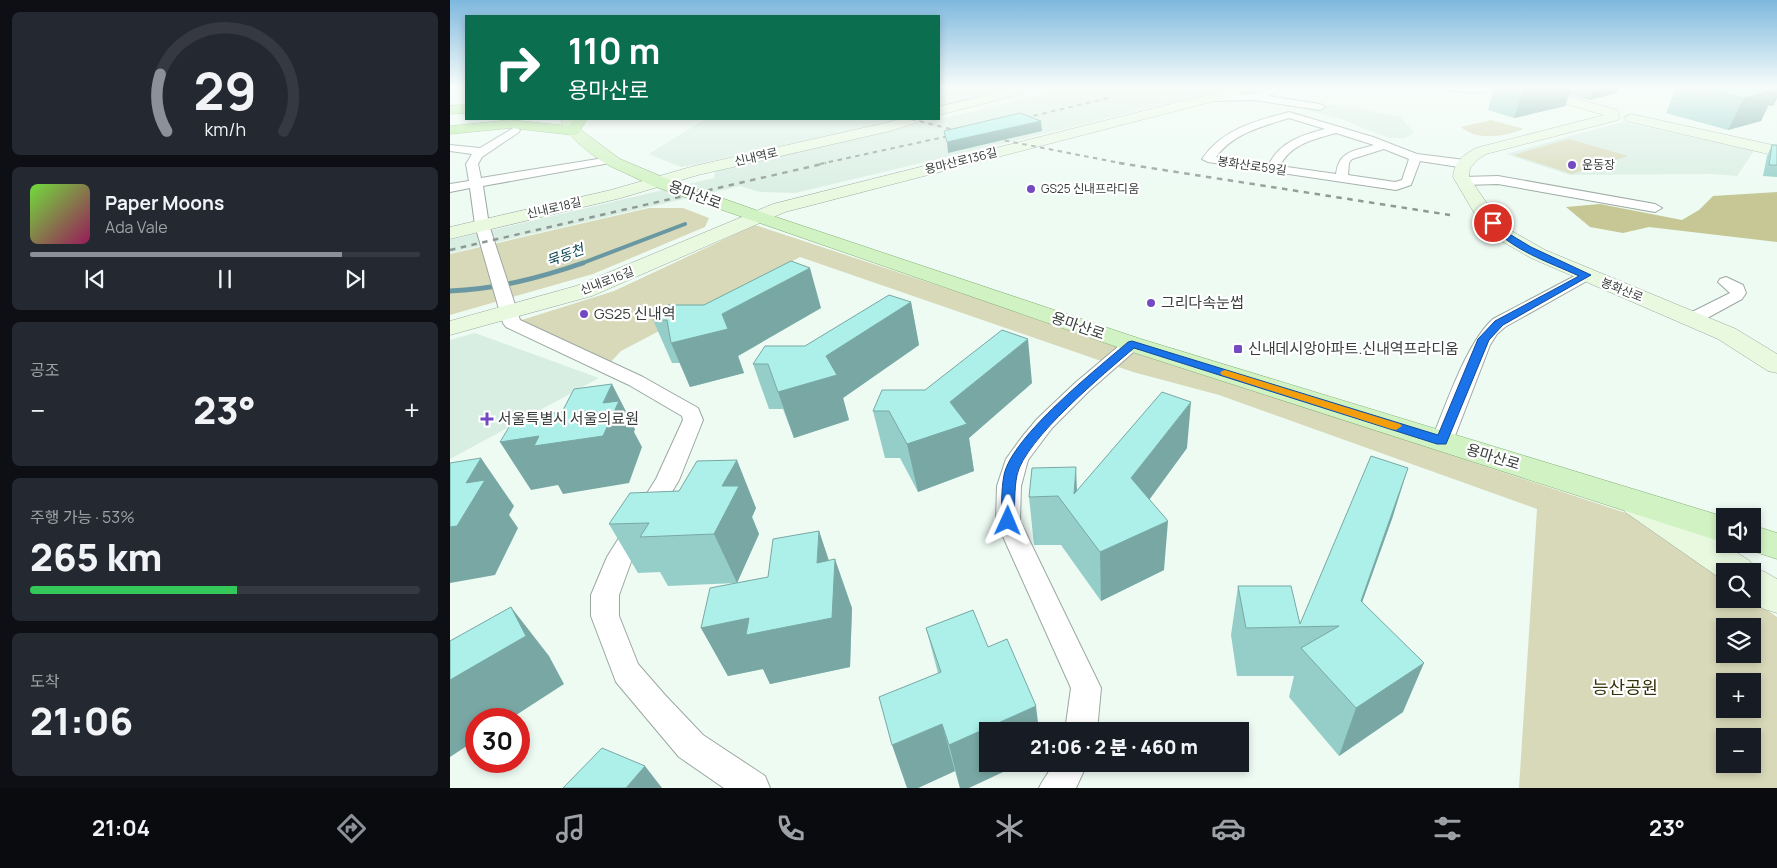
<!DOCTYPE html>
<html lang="ko">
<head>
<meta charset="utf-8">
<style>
	:root { --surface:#171b24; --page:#242831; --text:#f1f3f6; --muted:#9ea1a6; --line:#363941; --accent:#8c9099 }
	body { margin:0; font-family:Manrope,"Noto Sans KR",sans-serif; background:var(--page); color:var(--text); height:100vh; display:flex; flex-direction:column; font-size:19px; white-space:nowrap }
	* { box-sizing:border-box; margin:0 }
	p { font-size:16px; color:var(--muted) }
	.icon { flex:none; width:28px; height:28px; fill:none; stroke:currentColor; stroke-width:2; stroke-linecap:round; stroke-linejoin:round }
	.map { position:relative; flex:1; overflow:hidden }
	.details { display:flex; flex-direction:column; gap:12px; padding:12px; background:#0d0f14; width:450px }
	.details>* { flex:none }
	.top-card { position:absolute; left:15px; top:15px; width:475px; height:105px; border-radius:0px; box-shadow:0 2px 8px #0003; background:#0b6e4f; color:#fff; overflow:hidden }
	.fabs { position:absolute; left:1266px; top:508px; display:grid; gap:10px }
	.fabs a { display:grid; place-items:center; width:45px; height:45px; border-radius:0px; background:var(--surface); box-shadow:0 2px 8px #0003; font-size:25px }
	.speed { position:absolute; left:15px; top:708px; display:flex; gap:10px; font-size:25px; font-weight:700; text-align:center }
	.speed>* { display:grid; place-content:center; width:65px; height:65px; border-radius:50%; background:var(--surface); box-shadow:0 2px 8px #0003; line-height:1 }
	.speed .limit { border:8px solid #d22; background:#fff; color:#111 }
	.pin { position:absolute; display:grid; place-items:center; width:42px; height:42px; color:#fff; margin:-21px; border:2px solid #fff; border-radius:50%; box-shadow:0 1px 5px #0007 }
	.me { position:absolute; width:55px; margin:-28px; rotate:1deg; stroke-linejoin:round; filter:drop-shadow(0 0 4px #0008) }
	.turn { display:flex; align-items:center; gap:18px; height:105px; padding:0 20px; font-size:22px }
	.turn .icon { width:65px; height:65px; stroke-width:2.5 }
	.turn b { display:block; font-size:35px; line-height:42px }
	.big { font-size:38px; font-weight:800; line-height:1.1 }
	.details .tile { flex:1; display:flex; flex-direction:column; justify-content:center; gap:8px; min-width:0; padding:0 18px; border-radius:8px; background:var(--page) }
	.details .dial { align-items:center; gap:0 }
	.dial svg { height:130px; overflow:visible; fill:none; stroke:var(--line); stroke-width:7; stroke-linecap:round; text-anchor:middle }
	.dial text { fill:var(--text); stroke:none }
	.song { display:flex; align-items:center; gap:15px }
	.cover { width:60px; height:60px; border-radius:8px; background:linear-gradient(135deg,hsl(100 70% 55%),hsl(330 70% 35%)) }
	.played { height:5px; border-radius:2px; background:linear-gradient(90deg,var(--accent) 80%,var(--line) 80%) }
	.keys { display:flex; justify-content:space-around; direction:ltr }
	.heat { display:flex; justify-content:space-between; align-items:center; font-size:28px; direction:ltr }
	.charge { height:8px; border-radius:4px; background:linear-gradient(90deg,#34c759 53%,var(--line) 0) }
	.trip { position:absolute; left:529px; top:722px; width:270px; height:50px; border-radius:0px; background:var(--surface); box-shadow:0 2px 8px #0003; font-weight:800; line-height:50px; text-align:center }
	.tabs { display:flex; height:80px; justify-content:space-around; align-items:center; background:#090b0e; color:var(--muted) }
	.tabs .icon { width:35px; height:35px }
	.tabs .active { color:var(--accent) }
	.tabs b { font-size:22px; color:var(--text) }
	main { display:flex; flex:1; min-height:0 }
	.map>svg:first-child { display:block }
	.built { fill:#d9eee3 }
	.green { fill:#d8d9b9; fill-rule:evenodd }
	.forest { fill:#c6c795 }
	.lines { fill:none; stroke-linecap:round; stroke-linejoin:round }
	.stream-far1 { stroke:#6a98a2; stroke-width:4 }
	.stream { stroke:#6a98a2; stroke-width:5 }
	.street-casing { stroke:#9ca8a2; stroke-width:2 }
	.secondary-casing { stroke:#9ca8a2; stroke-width:1 }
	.primary-casing { stroke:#88ae78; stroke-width:1 }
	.highway-casing { stroke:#88ae78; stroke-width:1 }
	.street { fill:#fff; fill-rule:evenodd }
	.secondary { fill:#e8f9e0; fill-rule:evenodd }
	.primary { fill:#d1f2c2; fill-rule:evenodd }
	.highway { fill:#b3ea99; fill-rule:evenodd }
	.rail-far1 { stroke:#8f9994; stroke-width:2; stroke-dasharray:4.5 4.5; stroke-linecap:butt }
	.rail { stroke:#8f9994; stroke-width:2.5; stroke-dasharray:5.5 5.5; stroke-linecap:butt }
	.wall { fill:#95cec9 }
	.shaded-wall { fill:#79a8a4 }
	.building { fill:#adf0ea; stroke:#79a8a4 }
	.route { fill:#1a73e8; stroke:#114b97 }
	.slow { fill:#f59e0b }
	.poi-dot { fill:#734ac2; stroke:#fff; stroke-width:2 }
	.labels { text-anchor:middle; stroke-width:4.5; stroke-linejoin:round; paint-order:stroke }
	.far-street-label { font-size:12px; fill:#383e3b; stroke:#fff }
	.far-poi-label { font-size:12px; fill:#383e3b; stroke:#fff; text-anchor:start }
	.far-water-label { font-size:14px; font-style:italic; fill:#033f4b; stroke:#fff }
	.street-label { font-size:15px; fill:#383e3b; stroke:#fff }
	.poi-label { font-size:15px; fill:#383e3b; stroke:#fff; text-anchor:start }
	.near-park-label { font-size:18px; fill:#34340b; stroke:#fff }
</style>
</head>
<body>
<main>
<section class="details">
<div class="tile dial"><svg viewBox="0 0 100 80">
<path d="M14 69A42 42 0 1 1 86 69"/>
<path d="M14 69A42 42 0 0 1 10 34" stroke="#8c9099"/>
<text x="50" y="56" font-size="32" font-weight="700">29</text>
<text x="50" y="72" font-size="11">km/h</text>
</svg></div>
<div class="tile">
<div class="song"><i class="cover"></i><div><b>Paper Moons</b><p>Ada Vale</p></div></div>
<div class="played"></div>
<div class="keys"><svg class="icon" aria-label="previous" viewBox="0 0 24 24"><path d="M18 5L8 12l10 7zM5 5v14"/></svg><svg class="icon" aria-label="pause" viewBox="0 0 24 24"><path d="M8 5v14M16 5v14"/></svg><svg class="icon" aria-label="next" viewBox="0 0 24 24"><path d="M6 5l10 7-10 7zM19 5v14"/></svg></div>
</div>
<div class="tile"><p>공조</p>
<div class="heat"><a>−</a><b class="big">23°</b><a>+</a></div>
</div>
<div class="tile"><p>주행 가능 · 53%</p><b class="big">265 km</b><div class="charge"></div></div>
<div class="tile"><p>도착</p><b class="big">21:06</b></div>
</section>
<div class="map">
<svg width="1327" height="788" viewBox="0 0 1327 788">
	<rect width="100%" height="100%" fill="#edfbf3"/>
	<g class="built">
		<path d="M489,87H566L489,109Z"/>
		<path d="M614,87H783L618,128L345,193L310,192L290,186L0,253V240L264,178L265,171L294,164L555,104Z"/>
		<path d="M845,101L906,108L950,117L964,132L955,138H940L914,129L895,120L860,111L850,107Z"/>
		<path d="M255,119H453L243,165L231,167L199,154Z"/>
		<path d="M1172,122L1304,151L1287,176L1261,174L1120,175L1056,154Z"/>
		<path d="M25,333L149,378L0,459V340Z"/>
	</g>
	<g class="green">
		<path d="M1041,120L1071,128L1073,129C1054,137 1027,141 1011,127Z"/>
		<path d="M1119,139L1178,156L1122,174L1063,155Z"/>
		<path d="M199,208H233L259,218L255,227L143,274L0,315V254Z"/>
		<path d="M305,225L1179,514L1275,581V599H1301L1327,617V788H1069L1087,509L769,395L683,372L350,257L171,351L156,367L62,323L164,291ZM1275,626H1302V654H1275ZM1275,681H1302V709H1275ZM1275,736H1302V764H1275Z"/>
	</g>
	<path class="forest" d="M1327,192V242L1199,227L1173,233L1140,227L1116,207L1150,204L1232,220L1249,210L1263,196Z"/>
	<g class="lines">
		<path class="stream-far1" d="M130,264L235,224"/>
		<path class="stream" d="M0,291C47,289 89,278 133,263"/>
		<g class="street-casing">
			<g id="street">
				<path d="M824,87H834L818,96L870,104L875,107L870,110L804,100L760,101L755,98L760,95L804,94Z"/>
				<path d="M995,87H1053C1044,94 1002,94 995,87Z"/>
				<path d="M839,112L923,137L967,154L1015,160L1021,164L1015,168L970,161L961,185L946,190L758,162L752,159C773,129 805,121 839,112ZM839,118L875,129C852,135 830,142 819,164L766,157C784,133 811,127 839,118ZM886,133L924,145C905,151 889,150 886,174L830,166C840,144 865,139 886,133ZM934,149L959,159L952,180L945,182L898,175L899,163L902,159Z"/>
				<path d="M65,127L70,130L69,132L32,157L28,164L31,178L160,157L166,160L160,163L33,186L39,225L70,320L193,377L248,408L253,420L229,480L182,559L169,595V616L188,664L215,695L253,735L315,776L320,788H274L229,757L166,682L141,616V595L157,557L206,479L233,420L232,416L179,385L56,327L53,323L25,225L20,188L0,192V184L19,181L16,164L22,154L0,151V145L30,148Z"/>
				<path d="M1048,176L1205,204L1212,208L1205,212L1048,184L1013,185L1007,181L1013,177Z"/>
				<path d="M1136,270L1142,272L1144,275L1142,278L1055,327L1047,334L1040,345L1003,441L1000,446L992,448L984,446L981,441C996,406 1016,343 1043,319Z"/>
				<path d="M1276,277L1293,285L1296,293L1292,299L1248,323L1242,324L1236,323L1233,319L1236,315L1280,293L1268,282L1270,279Z"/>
				<path d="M682,339L688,340L691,344L688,348L639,391L602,428L578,460L571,486L570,521L651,688L647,731H615L621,688L546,521L547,486L556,459L572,437L587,419L625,383L676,340Z"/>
				<path d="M603,764H637L626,788H589C593,779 599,773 603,764Z"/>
			</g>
		</g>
		<g class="secondary-casing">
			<g id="secondary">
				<path d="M569,87H589L587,90L489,115V107Z"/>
				<path d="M789,87H809L807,90L335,212L142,296L0,335V321L126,286L323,204Z"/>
				<path d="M1065,87H1084L1167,110L1170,117L1168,120L1036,154L1027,160L1020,168L1019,177L1040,208L1060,230L1095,250L1286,329L1327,354V373L1318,371L1268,339L1081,258L1046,238L1026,216L1003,177C1004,162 1013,155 1026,148L1154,115L1067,90Z"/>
				<path d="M1181,114L1327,146V156L1176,121L1174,118Z"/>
				<path d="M450,119H470L468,122L440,131L248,175L171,198L0,239V227L161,190L244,166L431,124Z"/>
				<path d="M1187,492L1199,496L1300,561L1303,568L1315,572L1327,579V613L1314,609L1298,599H1302V571H1275L1274,581L1175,512L1171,504L1175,496Z"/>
			</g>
		</g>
		<g class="primary-casing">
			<g id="primary">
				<path d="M111,119H125V124L128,128L170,159L215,178L314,213L691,339L1275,517V543L673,349L203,186C189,179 174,173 160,166C148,160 111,133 111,119Z"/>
				<path d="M1302,525L1327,533V559L1290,547L1288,544H1302Z"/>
			</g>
		</g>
		<g class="highway-casing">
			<g id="highway">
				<path d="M16,105V113L0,114V106Z"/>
				<path d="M123,119H137L128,134L123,135L61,128L0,134V126L61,120L119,126Z"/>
			</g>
		</g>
		<use href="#street" class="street"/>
		<use href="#secondary" class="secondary"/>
		<use href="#primary" class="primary"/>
		<use href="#highway" class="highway"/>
		<g class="rail-far1">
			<path d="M461,119L512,132"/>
			<path d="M566,120L658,98"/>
			<path d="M537,137L675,164"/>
			<path d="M370,164L508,134"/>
		</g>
		<g class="rail">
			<path d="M669,163L1000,215"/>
			<path d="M0,250L376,163"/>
		</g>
	</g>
	<g class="wall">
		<path d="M1044,87H1173L1169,88L1167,93L1139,100L1119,95L1115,106L1064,118L1038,110Z"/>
		<path d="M1227,87H1327L1324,105L1318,106L1311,121L1278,130L1216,113Z"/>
		<path d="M1322,145H1327V177L1313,176L1317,156Z"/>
		<path d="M461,302L469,345L393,398L399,420L344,438L333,409H319L303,364L355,346Z"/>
		<path d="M371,308L288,356L294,373L240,387L230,363H222L203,320Z"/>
		<path d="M582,383L519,438L524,471L468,492L450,458H435L423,411L475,390Z"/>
		<path d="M737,448L699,500L714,570L651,601L611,545H584L579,497L627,491Z"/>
		<path d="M306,508L302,517L309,534L287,583L318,577L369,531L379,561L402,608L400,667L320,684L313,669L278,676L251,628L286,583L218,586L210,572L188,573L159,524Z"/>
		<path d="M943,516L912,602L953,712L889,756L839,697L844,676H787L781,635L788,586L850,624Z"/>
		<path d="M523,610L519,788H510L505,771L468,788H457L488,673L476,628Z"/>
	</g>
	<g class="shaded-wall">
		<path d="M1074,87H1122L1115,106L1064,118Z"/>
		<path d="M1144,87H1173L1169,88L1167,93L1139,100Z"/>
		<path d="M1296,87H1327V98L1324,105L1318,106L1311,121L1278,130L1294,98Z"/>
		<path d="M591,121L592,131L498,153L497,142Z"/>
		<path d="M360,268L371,308L288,356L294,373L240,387L221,343L272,314Z"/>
		<path d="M461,302L469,345L393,398L399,420L344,438L328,392L376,356Z"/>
		<path d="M578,339L582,383L519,438L524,471L468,492L457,444L500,402Z"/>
		<path d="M162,384L185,429L184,432L192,447L179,483L113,494L108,485L81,490L50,442L153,403Z"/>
		<path d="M741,402L737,448L680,526L681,478Z"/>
		<path d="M31,458L64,506L59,515L68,528L45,575L0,583V527L16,483Z"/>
		<path d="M287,460L306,508L302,517L309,534L287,583L264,534L272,486Z"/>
		<path d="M626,467L628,515L624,494Z"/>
		<path d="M958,468L943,516L895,650L911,601Z"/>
		<path d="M718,521L714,570L651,601L650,552Z"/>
		<path d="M369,531L384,576L385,559L402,608L400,667L320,684L313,669L278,676L251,628L367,563Z"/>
		<path d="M61,607L99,656L114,684L60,719H26V740L0,757V680Z"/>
		<path d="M974,663L953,712L889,756L906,708Z"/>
		<path d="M586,706L589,731H538V764H570L519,788H510L499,745Z"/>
		<path d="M492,724L505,771L468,788H457L442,745Z"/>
		<path d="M195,766L212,788H176Z"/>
	</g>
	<g class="building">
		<path d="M1248,87H1315L1327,89L1294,98Z"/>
		<path d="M570,113L591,121L497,142L494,131Z"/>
		<path d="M1322,145H1327V165H1319Z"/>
		<path d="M341,261L360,268L272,314L278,329L221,343L217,320H203L218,305H254Z"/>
		<path d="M439,295L461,302L376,356L387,375L328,392L318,364H303L315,346H355Z"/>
		<path d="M552,330L578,339L500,402L517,424L457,444L439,411H423L432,390H475Z"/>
		<path d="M162,384L153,403L169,401L153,436L84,446L89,436L50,442L64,419L112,412L124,389Z"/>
		<path d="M712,392L741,402L681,478L718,521L650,552L608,496L579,497L582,468L626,467L624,494Z"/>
		<path d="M921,456L958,468L911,601L974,663L906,708L851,648L889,626L796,628L788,586H841L850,624Z"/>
		<path d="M31,458L16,483L35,480L7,526L0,527V463Z"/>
		<path d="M287,460L272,486H289L264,534L190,537L199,523L159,524L180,493L229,491L247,461Z"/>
		<path d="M369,531L367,563L385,559L382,618L296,635L299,618L251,628L260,588L318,577L323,539Z"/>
		<path d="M61,607L76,636L0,680V641Z"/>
		<path d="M523,610L538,647L557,639L586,706L499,745L492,724L442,745L429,697L491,672L476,628Z"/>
		<path d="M152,748L195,766L176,788H113Z"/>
	</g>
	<linearGradient id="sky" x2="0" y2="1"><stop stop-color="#7eb8de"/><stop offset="0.44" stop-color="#f7fdfa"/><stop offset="1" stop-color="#f7fdfa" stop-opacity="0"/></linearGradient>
	<rect width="1327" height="197" fill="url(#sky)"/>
	<path class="route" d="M1040,221H1046L1056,232L1081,247L1141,275L1053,325L1039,340L996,444H987L684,348C655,373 575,439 567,475C564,490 565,506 564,521L562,525L558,526L553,525L551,521C552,506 551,490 554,475C562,436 647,369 678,342L682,341L988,435L1028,339L1045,321L1129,276C1099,262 1060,250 1039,223Z"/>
	<path class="slow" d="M775,370L950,424L952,426L946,430L941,429L772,375L770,373L772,371Z"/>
	<g class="poi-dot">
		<circle cx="1122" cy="165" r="5"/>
		<circle cx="581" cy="189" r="5"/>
		<circle cx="701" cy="303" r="5"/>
		<circle cx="134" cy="314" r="5"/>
		<rect x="783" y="344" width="10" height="10" rx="2.5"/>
		<path d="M34.5 411.5h5v5h5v5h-5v5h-5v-5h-5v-5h5z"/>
	</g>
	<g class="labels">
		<g class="far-street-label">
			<text transform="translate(306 157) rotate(-13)" y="4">신내역로</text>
			<text transform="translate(511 161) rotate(-14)" y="4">용마산로136길</text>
			<text transform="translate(802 166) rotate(8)" y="4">봉화산로59길</text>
			<text transform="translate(104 208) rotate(-13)" y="4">신내로18길</text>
			<text transform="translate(157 281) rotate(-21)" y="4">신내로16길</text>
			<text transform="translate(1172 290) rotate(22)" y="4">봉화산로</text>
		</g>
		<g class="far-poi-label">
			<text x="1132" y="169">운동장</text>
			<text x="591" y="193">GS25 신내프라디움</text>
		</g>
		<g class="far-water-label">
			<text transform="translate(115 255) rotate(-20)" y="5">묵동천</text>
		</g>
		<g class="street-label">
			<text transform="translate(245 195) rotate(20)" y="5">용마산로</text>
			<text transform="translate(628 326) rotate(19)" y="5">용마산로</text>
			<text transform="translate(1043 457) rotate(17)" y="5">용마산로</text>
		</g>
		<g class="poi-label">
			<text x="711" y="308">그리다속눈썹</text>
			<text x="144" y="319">GS25 신내역</text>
			<text x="798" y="354">신내데시앙아파트.신내역프라디움</text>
			<text x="48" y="424">서울특별시 서울의료원</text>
		</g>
		<g class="near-park-label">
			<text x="1175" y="694">능산공원</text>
		</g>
	</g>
</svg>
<div class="fabs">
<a><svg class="icon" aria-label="sound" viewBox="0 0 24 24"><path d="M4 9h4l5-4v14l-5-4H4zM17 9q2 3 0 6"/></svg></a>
<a><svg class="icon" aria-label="search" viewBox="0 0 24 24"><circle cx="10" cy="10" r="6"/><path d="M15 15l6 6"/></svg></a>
<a><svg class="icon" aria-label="layers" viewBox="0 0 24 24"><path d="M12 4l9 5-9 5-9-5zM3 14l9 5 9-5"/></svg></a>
<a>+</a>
<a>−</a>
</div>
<div class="speed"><div class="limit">30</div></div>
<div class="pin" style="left:1043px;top:223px;background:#d93025"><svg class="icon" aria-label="arrive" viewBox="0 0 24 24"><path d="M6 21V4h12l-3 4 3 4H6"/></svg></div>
<svg class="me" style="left:558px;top:521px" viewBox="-20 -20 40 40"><path d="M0-17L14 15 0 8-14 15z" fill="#1a73e8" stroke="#fff" stroke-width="4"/></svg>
<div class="trip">21:06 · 2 분 · 460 m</div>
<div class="top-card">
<div class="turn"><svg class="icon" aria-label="right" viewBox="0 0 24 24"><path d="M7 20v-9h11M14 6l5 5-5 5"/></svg><div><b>110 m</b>용마산로</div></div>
</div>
</div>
</main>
<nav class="tabs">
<b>21:04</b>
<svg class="icon active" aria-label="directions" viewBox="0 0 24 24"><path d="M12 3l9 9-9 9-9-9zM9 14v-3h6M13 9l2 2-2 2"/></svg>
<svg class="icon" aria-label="music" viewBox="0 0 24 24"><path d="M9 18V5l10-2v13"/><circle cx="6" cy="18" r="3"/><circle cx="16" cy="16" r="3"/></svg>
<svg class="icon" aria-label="phone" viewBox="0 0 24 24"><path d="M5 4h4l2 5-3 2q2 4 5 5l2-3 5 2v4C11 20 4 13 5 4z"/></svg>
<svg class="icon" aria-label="climate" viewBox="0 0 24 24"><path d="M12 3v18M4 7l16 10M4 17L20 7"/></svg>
<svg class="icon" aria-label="car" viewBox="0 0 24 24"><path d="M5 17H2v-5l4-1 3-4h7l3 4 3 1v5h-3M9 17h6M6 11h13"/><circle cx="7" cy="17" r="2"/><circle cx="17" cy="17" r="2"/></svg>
<svg class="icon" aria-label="filters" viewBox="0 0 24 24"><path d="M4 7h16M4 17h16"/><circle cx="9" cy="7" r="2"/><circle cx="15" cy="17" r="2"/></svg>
<b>23°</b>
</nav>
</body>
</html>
